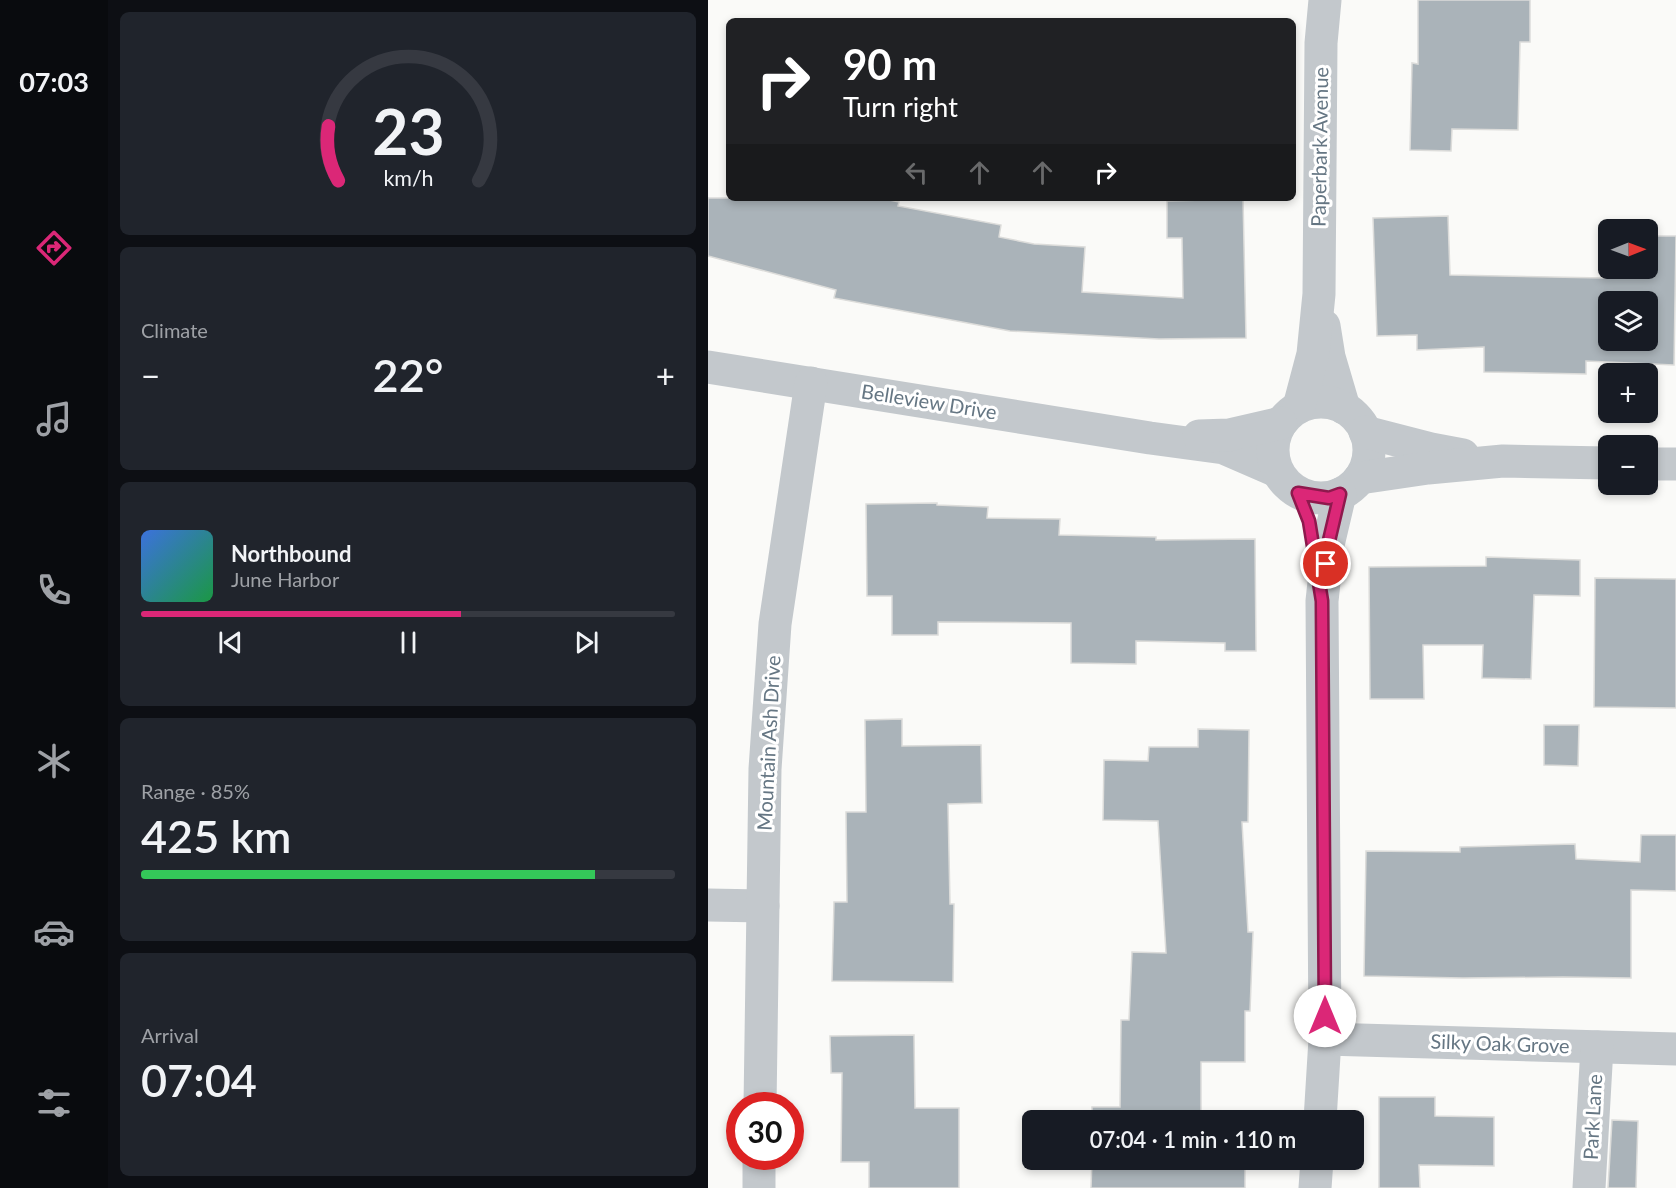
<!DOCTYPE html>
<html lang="en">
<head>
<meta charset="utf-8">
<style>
	:root { --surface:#171b24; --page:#20242c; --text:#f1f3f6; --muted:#9ea1a6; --line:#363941; --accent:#db2777 }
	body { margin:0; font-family:Lato,sans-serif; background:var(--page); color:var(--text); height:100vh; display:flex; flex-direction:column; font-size:22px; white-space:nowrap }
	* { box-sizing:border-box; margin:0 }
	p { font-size:20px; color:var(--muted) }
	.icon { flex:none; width:33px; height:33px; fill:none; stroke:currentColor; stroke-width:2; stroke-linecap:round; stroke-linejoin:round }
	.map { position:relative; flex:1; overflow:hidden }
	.sheet { display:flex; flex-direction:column; gap:12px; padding:12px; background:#0d0f14; width:600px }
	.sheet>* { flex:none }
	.top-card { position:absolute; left:18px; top:18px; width:570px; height:183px; border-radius:9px; box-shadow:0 3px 9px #0003; background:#202124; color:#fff; overflow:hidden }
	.needle { width:39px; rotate:89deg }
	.buttons { position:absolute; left:890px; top:219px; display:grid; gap:12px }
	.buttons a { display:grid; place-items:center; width:60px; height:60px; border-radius:9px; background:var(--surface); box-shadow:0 3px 9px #0003; font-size:30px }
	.speed { position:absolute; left:18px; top:1092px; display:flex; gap:12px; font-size:30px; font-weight:700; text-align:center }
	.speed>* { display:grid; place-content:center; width:78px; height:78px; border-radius:50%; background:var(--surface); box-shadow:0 3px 9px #0003; line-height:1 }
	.speed .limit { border:9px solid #d22; background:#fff; color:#111 }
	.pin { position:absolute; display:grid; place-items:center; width:51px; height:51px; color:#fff; margin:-26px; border:3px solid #fff; border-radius:50%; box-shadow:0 2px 6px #0007 }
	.me { position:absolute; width:66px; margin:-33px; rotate:0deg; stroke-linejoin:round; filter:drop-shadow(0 0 4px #0008) }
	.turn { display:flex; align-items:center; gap:21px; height:126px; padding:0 18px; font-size:27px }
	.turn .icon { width:78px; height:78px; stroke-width:2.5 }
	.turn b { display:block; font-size:42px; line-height:51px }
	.lanes { display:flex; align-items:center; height:57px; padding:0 18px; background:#0003; justify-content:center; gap:30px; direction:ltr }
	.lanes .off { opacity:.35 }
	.big { font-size:45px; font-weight:600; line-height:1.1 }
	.sheet .tile { flex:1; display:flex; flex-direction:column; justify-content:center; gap:9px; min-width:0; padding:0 21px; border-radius:9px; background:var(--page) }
	.sheet .dial { align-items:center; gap:0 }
	.dial svg { height:156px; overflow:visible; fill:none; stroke:var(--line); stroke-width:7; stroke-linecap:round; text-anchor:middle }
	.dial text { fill:var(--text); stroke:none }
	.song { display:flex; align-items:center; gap:18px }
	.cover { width:72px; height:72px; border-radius:9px; background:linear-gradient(135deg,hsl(220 70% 55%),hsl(140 70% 35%)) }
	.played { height:6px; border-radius:3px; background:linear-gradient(90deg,var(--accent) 60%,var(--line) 60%) }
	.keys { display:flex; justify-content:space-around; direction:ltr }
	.heat { display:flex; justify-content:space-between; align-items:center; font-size:33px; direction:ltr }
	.charge { height:9px; border-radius:4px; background:linear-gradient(90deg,#34c759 85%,var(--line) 0) }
	.trip { position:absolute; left:314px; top:1110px; width:342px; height:60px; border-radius:9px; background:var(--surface); box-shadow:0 3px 9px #0003; font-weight:600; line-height:60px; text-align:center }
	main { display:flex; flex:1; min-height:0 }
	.tab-bar { display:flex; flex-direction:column; width:108px; justify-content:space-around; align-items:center; background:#090b0e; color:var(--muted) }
	.tab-bar .icon { width:42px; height:42px }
	.tab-bar .on { color:var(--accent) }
	.tab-bar b { font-size:27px; color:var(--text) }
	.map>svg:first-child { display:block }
	.building { fill:#aab3b9; stroke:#dcdcda; stroke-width:1.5; fill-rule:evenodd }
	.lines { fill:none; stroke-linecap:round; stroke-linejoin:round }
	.minor { stroke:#c3c8cc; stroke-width:33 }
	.route-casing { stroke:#8e194d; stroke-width:15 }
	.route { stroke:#db2777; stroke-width:10 }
	.labels { text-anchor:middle; stroke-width:6; stroke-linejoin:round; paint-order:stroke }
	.street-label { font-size:20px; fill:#657683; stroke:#fff }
</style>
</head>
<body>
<main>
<nav class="tab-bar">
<b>07:03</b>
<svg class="icon on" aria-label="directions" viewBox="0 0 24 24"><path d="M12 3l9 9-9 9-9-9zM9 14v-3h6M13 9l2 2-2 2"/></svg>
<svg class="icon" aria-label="music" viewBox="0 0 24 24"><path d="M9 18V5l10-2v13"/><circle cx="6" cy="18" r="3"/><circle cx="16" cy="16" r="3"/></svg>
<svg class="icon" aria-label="phone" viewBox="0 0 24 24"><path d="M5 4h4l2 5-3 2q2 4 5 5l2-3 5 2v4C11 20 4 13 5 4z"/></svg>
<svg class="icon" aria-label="climate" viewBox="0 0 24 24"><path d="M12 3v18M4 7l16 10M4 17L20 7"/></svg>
<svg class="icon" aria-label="car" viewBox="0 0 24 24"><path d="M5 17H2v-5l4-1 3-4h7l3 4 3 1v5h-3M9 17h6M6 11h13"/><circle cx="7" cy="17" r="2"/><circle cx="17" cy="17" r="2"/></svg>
<svg class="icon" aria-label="filters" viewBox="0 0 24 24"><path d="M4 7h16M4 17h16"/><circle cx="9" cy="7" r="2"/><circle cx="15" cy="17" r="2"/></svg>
</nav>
<section class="sheet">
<div class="tile dial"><svg viewBox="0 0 100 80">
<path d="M14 69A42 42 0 1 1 86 69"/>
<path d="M14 69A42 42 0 0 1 9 41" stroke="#db2777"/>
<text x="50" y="56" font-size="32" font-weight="700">23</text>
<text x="50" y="72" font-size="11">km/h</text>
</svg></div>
<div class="tile"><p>Climate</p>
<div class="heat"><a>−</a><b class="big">22°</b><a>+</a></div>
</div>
<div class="tile">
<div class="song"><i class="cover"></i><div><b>Northbound</b><p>June Harbor</p></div></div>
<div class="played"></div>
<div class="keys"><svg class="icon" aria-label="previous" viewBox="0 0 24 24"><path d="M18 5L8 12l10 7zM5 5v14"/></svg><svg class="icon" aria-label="pause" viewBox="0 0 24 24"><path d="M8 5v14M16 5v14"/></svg><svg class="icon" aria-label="next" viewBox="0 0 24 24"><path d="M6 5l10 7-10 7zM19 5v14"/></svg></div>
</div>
<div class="tile"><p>Range · 85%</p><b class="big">425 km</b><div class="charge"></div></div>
<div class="tile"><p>Arrival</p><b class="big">07:04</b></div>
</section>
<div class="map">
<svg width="968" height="1188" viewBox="0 0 968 1188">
	<rect width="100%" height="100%" fill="#fafaf8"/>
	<g class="building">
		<path d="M710,0H822V42H812L810,130L744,129L743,151L702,150L704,63L710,64Z"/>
		<path d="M0,198H172L191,202L190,206L293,225L291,237L326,244L377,247L374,292L475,298L474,238H459V201L496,200V198H535L538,338L451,339L302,331L126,298L128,290L0,256Z"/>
		<path d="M740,216L742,275L896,278L897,235H900V268H939V236H968L966,365L878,361V374L776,372V347L709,350V335L669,336L665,218ZM900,302H939V340H900Z"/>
		<path d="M229,503V505L280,507L279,518L352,519L351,535L448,537V540L547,539L548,651H517V643L428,641V664L363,663V623L230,622V635H184V596H159L158,504Z"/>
		<path d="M778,557L872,560V596L826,595L823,679L774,678L775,645H715L716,699H662L661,567L778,566Z"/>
		<path d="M887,578L968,579V708L886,707Z"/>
		<path d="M194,719V746L273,745L274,803L240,804L242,904H246L245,982L124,981L126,902H139L138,812H158L157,720Z"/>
		<path d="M836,725H871L870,766L836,765Z"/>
		<path d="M490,729L541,730L540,822H534L540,932H545L542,1011H537V1062H493V1120H384V1107H412L413,1020H421L424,952L458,953L450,821L395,820L396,760L440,761L441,747H490Z"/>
		<path d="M933,835H968V891L923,890V978L855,977L755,978L656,976L658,851L752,852V847L867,844L868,859L932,862Z"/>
		<path d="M206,1035L207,1108H251V1188H161V1162H133L134,1073H123L122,1036Z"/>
		<path d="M671,1097H727V1116L786,1117V1166L711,1165L712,1188H671Z"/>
		<path d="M904,1120L930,1121L928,1188H900Z"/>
		<path d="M384,1160H537V1188H383Z"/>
	</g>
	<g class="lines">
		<g class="minor">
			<path d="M616,326L621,357L636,408"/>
			<path d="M0,367L442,438L516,448L569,471"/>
			<circle cx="613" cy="450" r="48"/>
			<path d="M591,407L605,354L611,294L613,43L617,0"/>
			<path d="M657,432L723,449L755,455"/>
			<path d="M491,436L521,435L573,423"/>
			<path d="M939,464H968"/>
			<path d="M652,478L720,468L795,461L900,463"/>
			<path d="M0,905L55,906"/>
			<path d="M617,1039L968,1049"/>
			<path d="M52,1106L57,769L67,624L103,383"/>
			<path d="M612,1120L617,1039L614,601L620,545L632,494"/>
			<path d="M51,1188V1156"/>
			<path d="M607,1188L609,1160"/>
			<path d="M881,1188L889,1047"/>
		</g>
	</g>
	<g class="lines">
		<g class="route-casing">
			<path id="route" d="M617,1016L614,601L601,521L590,493L621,498L632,494L620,545L618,564"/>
		</g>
		<use href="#route" class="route"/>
	</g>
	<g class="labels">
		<g class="street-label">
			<text transform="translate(612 147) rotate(-89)" y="7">Paperbark Avenue</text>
			<text transform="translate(221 402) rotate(9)" y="7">Belleview Drive</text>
			<text transform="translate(61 743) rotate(-87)" y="7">Mountain Ash Drive</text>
			<text transform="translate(792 1044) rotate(2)" y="7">Silky Oak Grove</text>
			<text transform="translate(885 1117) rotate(-87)" y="7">Park Lane</text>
		</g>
	</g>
</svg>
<div class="buttons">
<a><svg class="needle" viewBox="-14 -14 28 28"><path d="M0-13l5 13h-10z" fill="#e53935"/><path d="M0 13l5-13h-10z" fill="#9ea1a6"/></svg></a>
<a><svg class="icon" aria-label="layers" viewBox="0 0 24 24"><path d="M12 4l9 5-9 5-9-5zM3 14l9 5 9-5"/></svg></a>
<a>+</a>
<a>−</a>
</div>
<div class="speed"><div class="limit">30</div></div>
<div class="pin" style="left:618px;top:564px;background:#d93025"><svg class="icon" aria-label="arrive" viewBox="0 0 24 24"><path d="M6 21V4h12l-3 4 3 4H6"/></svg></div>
<svg class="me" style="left:617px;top:1016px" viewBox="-20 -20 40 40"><circle r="19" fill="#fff"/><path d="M0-13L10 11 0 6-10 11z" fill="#db2777"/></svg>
<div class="trip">07:04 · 1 min · 110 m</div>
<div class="top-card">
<div class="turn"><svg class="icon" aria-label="right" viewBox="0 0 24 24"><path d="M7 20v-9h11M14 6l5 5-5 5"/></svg><div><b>90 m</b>Turn right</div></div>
<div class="lanes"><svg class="icon off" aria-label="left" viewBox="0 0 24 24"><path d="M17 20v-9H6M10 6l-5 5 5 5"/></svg><svg class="icon off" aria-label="ahead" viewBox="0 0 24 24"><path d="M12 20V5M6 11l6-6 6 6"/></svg><svg class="icon off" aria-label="ahead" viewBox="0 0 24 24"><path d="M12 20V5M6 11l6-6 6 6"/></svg><svg class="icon" aria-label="right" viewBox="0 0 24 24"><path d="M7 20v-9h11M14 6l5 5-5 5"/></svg></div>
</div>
</div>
</main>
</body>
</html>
